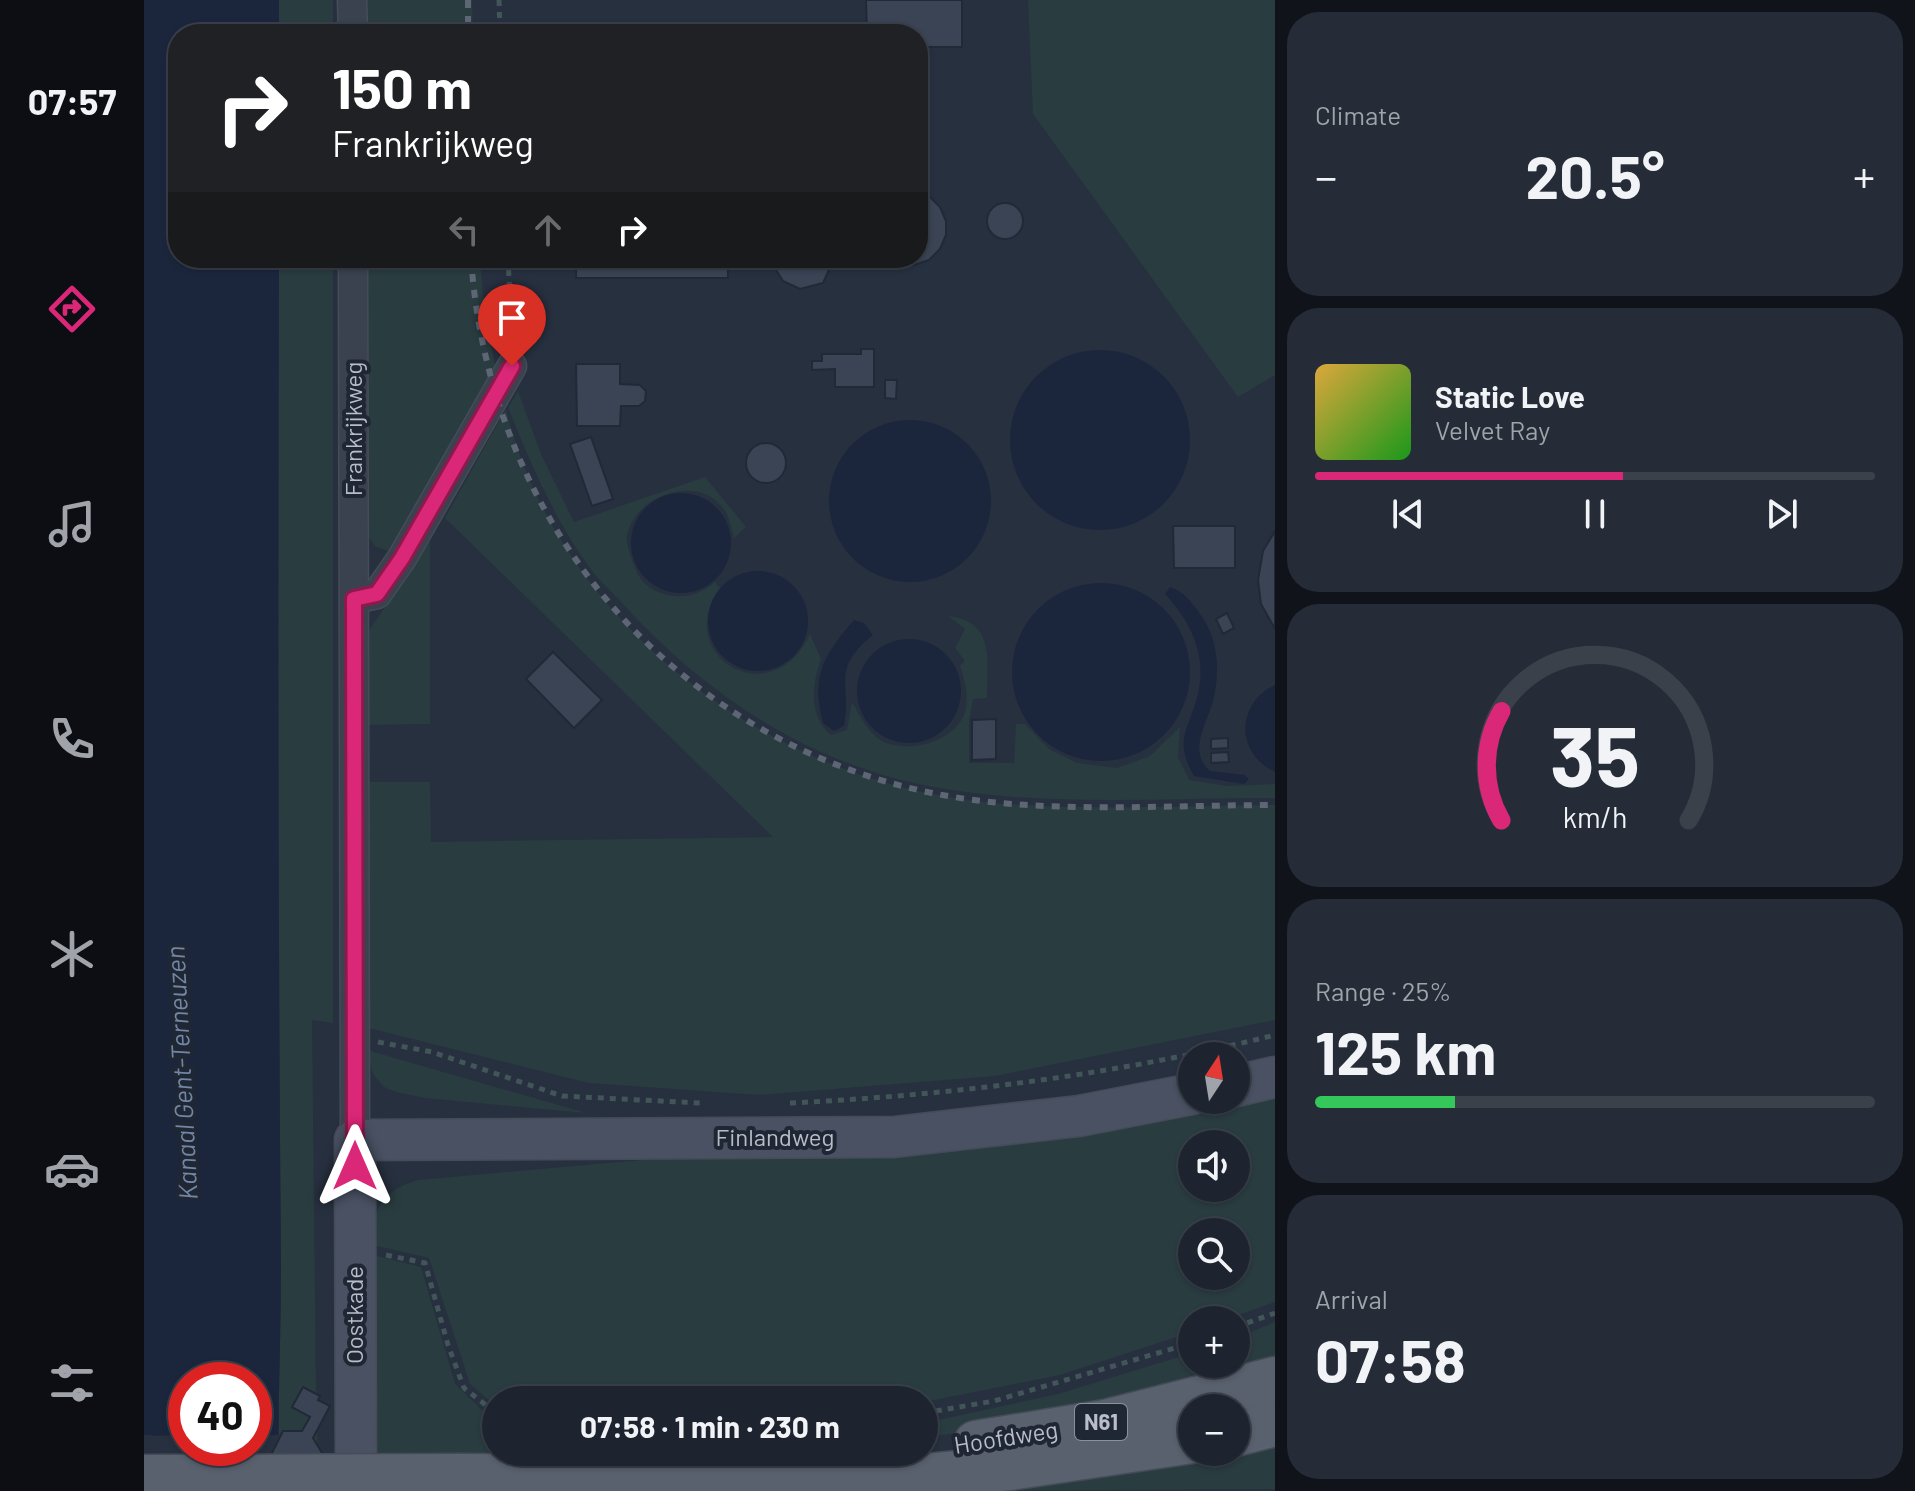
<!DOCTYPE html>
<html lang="en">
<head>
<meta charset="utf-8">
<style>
	:root { --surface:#1d242f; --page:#252c37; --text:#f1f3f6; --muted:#a0a4aa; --line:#3b414b; --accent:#db2777 }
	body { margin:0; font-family:Barlow,sans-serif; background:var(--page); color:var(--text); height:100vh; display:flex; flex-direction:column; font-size:30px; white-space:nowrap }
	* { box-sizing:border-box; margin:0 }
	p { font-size:26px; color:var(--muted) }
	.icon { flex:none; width:44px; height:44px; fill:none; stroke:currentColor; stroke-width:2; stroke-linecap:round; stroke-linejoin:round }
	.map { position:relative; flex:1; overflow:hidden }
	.drawer { display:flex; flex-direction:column; gap:12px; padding:12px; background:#10141a; width:640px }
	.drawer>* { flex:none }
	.top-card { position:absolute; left:24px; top:24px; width:760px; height:244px; border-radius:32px; box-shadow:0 2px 6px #0004,0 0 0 2px var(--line); background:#202124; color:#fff; overflow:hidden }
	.needle { width:52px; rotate:12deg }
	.controls { position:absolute; left:1034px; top:1042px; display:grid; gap:16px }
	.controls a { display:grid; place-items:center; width:72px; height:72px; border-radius:50%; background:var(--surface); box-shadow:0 2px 6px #0004,0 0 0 2px var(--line); font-size:40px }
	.speed { position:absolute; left:24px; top:1362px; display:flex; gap:16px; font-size:40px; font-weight:700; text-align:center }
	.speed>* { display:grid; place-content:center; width:104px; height:104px; border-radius:50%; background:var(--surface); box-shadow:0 2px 6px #0004,0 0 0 2px var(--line); line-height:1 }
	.speed .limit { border:12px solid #d22; background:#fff; color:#111 }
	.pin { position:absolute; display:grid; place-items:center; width:68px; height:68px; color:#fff; margin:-82px -34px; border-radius:50% 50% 50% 0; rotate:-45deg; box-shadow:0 0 8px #0007 }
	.pin .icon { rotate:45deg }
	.me { position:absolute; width:88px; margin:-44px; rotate:0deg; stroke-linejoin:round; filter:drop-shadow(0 0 6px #0008) }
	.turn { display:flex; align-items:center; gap:28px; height:168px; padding:0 32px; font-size:36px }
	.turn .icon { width:104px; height:104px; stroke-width:2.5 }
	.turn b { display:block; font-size:56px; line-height:68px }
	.lanes { display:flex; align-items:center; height:76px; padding:0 32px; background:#0003; justify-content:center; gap:40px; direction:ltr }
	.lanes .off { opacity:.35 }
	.big { font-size:60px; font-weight:700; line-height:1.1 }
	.drawer .widget { flex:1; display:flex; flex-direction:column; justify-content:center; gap:12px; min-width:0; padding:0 28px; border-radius:32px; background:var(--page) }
	.drawer .dial { align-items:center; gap:0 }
	.dial svg { height:208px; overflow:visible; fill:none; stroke:var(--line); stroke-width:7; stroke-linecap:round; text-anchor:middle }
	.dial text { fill:var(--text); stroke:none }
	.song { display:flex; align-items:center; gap:24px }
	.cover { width:96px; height:96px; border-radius:12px; background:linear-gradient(135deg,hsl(40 70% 55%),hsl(120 70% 35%)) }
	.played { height:8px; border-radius:4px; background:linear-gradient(90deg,var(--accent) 55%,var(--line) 55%) }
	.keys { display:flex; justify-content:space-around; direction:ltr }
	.heat { display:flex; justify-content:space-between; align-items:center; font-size:44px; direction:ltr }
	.charge { height:12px; border-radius:6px; background:linear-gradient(90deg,#34c759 25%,var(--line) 0) }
	.trip { position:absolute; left:338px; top:1386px; width:456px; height:80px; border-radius:40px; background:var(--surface); box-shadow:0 2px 6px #0004,0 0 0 2px var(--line); font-weight:700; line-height:80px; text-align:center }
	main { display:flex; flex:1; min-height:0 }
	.tabs { display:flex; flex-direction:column; width:144px; justify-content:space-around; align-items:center; background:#0c0e13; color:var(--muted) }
	.tabs .icon { width:56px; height:56px }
	.tabs .on { color:var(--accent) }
	.tabs b { font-size:36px; color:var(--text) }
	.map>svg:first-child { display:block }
	.green { fill:#293c40; fill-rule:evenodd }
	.water { fill:#1b263d; fill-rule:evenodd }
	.pier { fill:#27303f }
	.building { fill:#3a4455; stroke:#222936; stroke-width:2 }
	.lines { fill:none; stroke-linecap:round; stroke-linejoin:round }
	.street-casing { stroke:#454b58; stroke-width:31 }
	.secondary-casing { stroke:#454b58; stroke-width:43 }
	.primary-casing { stroke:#454b58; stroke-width:47 }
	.path { stroke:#425558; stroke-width:5; stroke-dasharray:6 6; stroke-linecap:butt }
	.street { stroke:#3b424f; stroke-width:28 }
	.secondary { stroke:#495162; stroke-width:40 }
	.primary { stroke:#59616f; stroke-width:44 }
	.rail { stroke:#5e6676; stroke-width:6; stroke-dasharray:8 8; stroke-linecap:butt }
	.primary-bridge-casing { stroke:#454b58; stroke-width:47; stroke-linecap:butt }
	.primary-bridge { stroke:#59616f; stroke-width:44 }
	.route-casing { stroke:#8e194d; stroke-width:20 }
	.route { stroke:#db2777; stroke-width:14 }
	.labels { text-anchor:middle; stroke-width:8; stroke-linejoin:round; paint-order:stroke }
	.shield { fill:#202734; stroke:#8a909c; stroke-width:2 }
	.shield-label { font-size:22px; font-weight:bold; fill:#b8bdc9 }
	.street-label { font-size:24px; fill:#b8bdc9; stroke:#202734 }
	.water-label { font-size:26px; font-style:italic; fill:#7386a6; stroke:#202734 }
</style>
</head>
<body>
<main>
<nav class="tabs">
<b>07:57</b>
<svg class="icon on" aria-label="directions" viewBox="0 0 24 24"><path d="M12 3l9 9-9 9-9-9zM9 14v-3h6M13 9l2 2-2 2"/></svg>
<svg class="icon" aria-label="music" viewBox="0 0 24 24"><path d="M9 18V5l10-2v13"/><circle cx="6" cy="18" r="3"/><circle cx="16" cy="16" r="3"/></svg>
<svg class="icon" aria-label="phone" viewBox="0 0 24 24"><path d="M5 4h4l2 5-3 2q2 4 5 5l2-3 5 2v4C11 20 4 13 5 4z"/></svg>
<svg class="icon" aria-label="climate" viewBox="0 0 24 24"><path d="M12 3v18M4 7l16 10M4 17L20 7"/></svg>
<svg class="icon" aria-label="car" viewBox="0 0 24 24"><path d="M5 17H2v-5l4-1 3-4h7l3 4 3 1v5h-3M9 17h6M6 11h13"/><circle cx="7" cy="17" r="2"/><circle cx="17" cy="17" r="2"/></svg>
<svg class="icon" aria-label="filters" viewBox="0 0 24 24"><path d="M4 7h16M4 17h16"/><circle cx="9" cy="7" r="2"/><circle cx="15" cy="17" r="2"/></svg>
</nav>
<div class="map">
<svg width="1131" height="1491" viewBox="0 0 1131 1491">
	<rect width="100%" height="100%" fill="#27303f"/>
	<g class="green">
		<rect x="135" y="0" width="54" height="34"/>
		<path d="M218,0H328L329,34H218Z"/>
		<path d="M884,0H1131V375L1094,397L889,114Z"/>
		<path d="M135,258H189V1023L168,1020L172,1392L180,1406L173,1425L174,1491H135C133,1417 137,1342 137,1268C134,931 134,595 135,258Z"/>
		<path d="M220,258H336L341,318L351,365L312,440L244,551L231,546L223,534Z"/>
		<path d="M374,391L397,454L430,522L561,477L602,527L590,538C588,531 586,521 583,514C559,471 491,493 483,536C482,544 486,553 488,560C493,575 499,586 514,592C535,600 554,597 571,582L576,588C527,656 628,716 666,634L677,659C668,684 664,716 687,735L703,730L708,702C716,716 724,733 738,741C763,754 808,743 820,715C826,700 821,681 816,666L821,661L811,648L821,629L804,616C852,621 843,661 843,698L829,699L825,722V763H870L872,724H881L905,749L933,763L973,768L1006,756L1036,727L1034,757L1045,780L1083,786L1131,784V798C1013,798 890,808 775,784C659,760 558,691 480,605C468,592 453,579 443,564C409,517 386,461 364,408Z"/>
		<path d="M362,409C411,612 604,764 805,797C908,814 1026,805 1131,805V1020L851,1076L614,1095L445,1083L221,1027L217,782H286L287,842L629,837L301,518Z"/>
		<path d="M286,541V724L216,725L215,645Z"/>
		<path d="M223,1050L442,1113L281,1098L252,1092L240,1087L229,1074Z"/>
		<path d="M1131,1088V1302L1081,1320H1048V1332L916,1375L780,1402L352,1400V1406L326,1384L285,1258L225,1244C231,1208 237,1191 274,1180L1000,1115C1044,1106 1088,1101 1131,1088ZM1048,1144H1092V1188H1048ZM1048,1232H1092V1276H1048Z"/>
		<path d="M225,1254L277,1267L311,1384L347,1419L348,1425H352V1452H364L366,1491L224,1457Z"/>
		<path d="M1131,1322V1365L916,1416L780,1438V1423L914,1394L1048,1353V1364H1092V1338Z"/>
		<path d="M1131,1439V1489L798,1491L1070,1452H1092Z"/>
	</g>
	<g class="water">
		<path d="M0,0H135V34H34V258H135C134,595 134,931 137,1268C137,1342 133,1417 135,1491H12L9,1435H0ZM42,1380H110V1448H42Z"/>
		<circle cx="956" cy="440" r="90"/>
		<circle cx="766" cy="501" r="81"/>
		<circle cx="537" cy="543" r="50"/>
		<circle cx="614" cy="621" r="50"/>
		<circle cx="957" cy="672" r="89"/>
		<path d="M1026,587C1040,592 1045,599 1054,611C1074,636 1077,670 1069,701C1063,724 1043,751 1066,771L1101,775L1105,779L1100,784L1050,776C1031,742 1042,734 1052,701C1065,660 1049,624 1021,594Z"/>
		<path d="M710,620L720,623L729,635C685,670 709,685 700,726L690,731L679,723C667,675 679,656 710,620Z"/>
		<circle cx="765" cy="691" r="52"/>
		<path d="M1131,685V772C1091,753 1092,703 1131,685Z"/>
	</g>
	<path class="pier" d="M42,1435V1448H110V1435H138L139,1491H8L5,1439H0V1436Z"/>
	<g class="building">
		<path d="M722,0H818V47H774V34H723Z"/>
		<path d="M774,192L786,197L796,207L802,221V235L796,249L785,260L770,265H756L742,258H774Z"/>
		<circle cx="861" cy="221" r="18"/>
		<path d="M432,258H613V263H584V278H432Z"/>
		<path d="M630,258H689V261L679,283L656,289L639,281L632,270Z"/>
		<path d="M717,349H730V387H691V369L668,370V361H678V354H717Z"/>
		<path d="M432,364H476V384L496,385L502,391L501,401L495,406H477L476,426H433Z"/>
		<path d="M741,380H753L752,399L741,398Z"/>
		<path d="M447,437L469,499L448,506L426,444Z"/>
		<circle cx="622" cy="463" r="20"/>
		<path d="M1029,526H1091V568H1030Z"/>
		<path d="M1131,531V629L1117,604L1114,580L1119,551Z"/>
		<path d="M1083,613L1090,628L1079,634L1072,619Z"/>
		<path d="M409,652L458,700L430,728L382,679Z"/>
		<path d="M852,719V759L828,760V720Z"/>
		<path d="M1084,738V748L1067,749V739Z"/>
		<path d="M1084,752L1085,762L1067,763V753Z"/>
		<path d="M159,1387L176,1396L174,1400L186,1406L169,1438L178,1453L165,1476H140L127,1455L139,1431H158L166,1417L148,1407Z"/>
	</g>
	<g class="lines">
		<g class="street-casing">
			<g id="street">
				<path d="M208,0L209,34"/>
				<path d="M209,258L211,1140"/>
				<path d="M210,599L233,594L258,558L368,366"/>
			</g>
		</g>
		<g class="secondary-casing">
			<g id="secondary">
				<path d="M1092,1086L1131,1077"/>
				<path d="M212,1491L211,1140L750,1137L935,1116L1048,1094"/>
			</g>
		</g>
		<g class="primary-casing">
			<g id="primary">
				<path d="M1092,1434L1131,1424"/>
				<path d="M832,1443L961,1422L1131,1379"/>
				<path d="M315,1476L763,1478L866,1468L1048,1441"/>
			</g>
		</g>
		<g class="path">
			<path d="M355,0L356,34"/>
			<path d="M364,258L368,341"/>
			<path d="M234,1042L288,1052L418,1096L556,1103"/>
			<path d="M646,1103C810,1095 971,1075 1131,1035"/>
			<path d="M242,1255L281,1263L304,1345L320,1388L352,1413"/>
			<path d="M1092,1327L1131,1313"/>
			<path d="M780,1413L850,1401L1048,1343"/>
		</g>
		<use href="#street" class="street"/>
		<use href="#secondary" class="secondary"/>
		<use href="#primary" class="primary"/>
		<g class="rail">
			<path d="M324,0V34"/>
			<path d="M327,258C345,522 527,739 788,793C894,815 1022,805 1131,805"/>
		</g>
		<g class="primary-bridge-casing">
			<path id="primary-bridge" d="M0,1477L315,1476"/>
		</g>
		<use href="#primary-bridge" class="primary-bridge"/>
	</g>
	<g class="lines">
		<g class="route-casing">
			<path id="route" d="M211,1166L210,599L233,594L258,558L368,366"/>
		</g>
		<use href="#route" class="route"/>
	</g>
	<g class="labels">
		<rect class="shield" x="931" y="1404" width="52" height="36" rx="6"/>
		<g class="shield-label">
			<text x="957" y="1430">N61</text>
		</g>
		<g class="street-label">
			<text transform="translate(210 429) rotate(-90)" y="8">Frankrijkweg</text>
			<text x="631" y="1146">Finlandweg</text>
			<text transform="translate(211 1315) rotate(-90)" y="8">Oostkade</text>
			<text transform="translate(862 1438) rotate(-9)" y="8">Hoofdweg</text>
		</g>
		<g class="water-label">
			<text transform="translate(38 1073) rotate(-93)" y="9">Kanaal Gent-Terneuzen</text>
		</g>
	</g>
</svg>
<div class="controls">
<a><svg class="needle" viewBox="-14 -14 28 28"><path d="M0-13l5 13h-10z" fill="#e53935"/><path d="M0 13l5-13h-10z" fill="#a0a4aa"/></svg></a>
<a><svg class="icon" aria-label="sound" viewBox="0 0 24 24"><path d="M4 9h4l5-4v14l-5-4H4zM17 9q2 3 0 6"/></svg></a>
<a><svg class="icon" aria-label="search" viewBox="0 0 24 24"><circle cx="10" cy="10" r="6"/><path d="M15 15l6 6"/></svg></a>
<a>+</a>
<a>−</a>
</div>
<div class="speed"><div class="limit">40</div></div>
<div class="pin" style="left:368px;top:366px;background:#d93025"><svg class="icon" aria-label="arrive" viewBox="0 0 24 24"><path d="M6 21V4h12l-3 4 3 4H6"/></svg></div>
<svg class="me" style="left:211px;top:1166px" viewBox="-20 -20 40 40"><path d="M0-17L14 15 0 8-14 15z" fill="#db2777" stroke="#fff" stroke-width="4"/></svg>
<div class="trip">07:58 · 1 min · 230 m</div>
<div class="top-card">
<div class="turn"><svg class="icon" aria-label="right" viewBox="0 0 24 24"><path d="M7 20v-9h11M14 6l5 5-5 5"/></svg><div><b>150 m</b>Frankrijkweg</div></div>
<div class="lanes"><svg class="icon off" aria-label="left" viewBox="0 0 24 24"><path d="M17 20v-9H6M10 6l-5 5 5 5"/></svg><svg class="icon off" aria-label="ahead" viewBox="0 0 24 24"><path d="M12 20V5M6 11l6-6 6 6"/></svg><svg class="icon" aria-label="right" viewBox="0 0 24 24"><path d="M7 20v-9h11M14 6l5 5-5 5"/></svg></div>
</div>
</div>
<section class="drawer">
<div class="widget"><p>Climate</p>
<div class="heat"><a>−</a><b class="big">20.5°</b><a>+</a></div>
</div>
<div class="widget">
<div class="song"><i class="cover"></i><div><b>Static Love</b><p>Velvet Ray</p></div></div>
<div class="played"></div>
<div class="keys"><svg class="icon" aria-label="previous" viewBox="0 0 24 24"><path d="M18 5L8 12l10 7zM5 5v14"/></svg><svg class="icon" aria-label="pause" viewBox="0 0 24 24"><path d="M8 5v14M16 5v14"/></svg><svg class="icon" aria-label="next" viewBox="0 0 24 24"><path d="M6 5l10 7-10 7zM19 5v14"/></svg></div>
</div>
<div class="widget dial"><svg viewBox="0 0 100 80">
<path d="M14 69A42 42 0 1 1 86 69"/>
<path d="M14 69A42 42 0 0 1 14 27" stroke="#db2777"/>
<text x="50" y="56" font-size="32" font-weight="700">35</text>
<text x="50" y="72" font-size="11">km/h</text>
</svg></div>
<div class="widget"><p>Range · 25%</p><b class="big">125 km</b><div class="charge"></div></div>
<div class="widget"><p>Arrival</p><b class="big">07:58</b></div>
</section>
</main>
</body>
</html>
